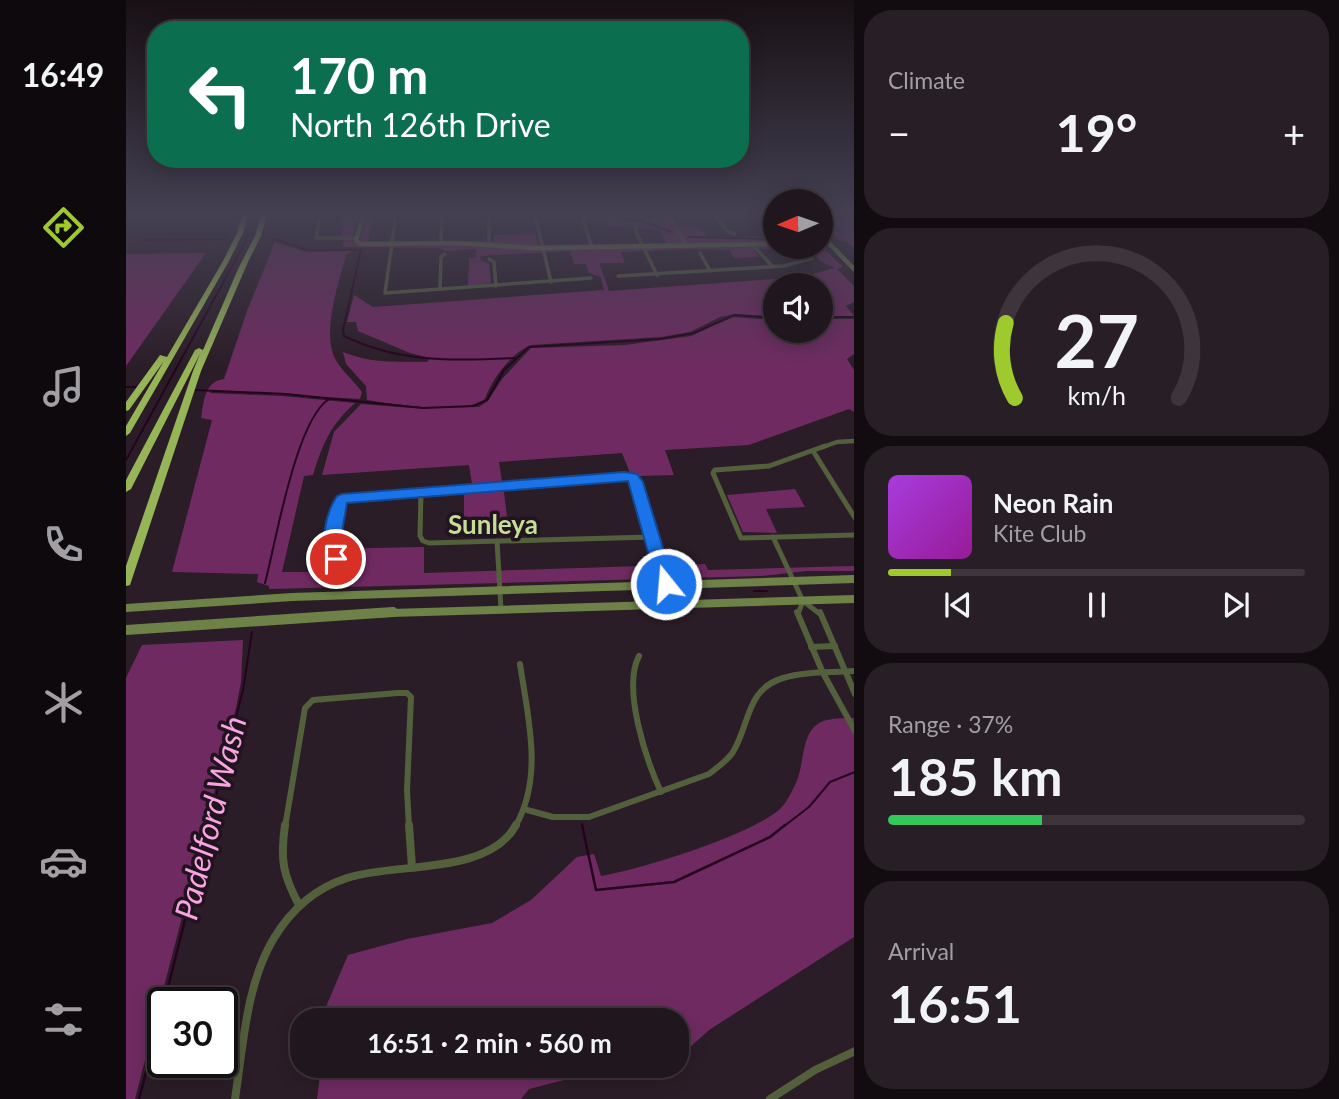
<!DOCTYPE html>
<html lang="en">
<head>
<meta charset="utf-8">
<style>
	:root { --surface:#20161d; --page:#281f26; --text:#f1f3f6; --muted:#a29fa4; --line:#3d353b; --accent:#9eca2e }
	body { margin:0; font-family:Lato,sans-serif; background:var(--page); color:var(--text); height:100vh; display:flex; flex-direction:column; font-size:26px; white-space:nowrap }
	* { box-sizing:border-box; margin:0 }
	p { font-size:23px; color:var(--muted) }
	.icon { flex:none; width:38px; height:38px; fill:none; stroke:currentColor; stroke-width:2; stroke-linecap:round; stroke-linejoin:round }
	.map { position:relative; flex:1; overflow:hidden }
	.details { display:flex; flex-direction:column; gap:10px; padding:10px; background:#120c10; width:485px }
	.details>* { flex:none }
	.banner { position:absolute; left:21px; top:21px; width:602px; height:147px; border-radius:28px; box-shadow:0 4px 18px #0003,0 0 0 2px var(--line); background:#0b6e4f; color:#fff; overflow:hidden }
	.needle { width:46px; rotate:268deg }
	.controls { position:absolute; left:637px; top:189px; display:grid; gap:14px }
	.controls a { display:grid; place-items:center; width:70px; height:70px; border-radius:50%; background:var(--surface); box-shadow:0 4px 18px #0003,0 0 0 2px var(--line); font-size:35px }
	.speed { position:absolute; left:21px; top:987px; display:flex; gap:14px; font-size:35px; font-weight:700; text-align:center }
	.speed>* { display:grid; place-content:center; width:91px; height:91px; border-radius:50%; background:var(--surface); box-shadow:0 4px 18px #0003,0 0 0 2px var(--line); line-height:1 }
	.speed .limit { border:4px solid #111; border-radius:10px; background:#fff; color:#111 }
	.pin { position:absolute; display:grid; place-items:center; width:60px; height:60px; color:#fff; margin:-30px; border:4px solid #fff; border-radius:50%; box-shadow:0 2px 7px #0007 }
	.me { position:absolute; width:77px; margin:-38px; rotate:343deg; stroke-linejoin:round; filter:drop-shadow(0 0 5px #0008) }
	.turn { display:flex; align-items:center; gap:24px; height:147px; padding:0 28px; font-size:32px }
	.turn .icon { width:91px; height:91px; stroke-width:2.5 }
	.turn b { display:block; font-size:49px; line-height:60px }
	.big { font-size:52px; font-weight:700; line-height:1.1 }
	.details .widget { flex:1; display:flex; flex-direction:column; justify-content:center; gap:10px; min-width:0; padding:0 24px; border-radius:28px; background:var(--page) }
	.details .dial { align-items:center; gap:0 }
	.dial svg { height:182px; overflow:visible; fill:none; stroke:var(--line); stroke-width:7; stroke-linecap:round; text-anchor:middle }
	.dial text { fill:var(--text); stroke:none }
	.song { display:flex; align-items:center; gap:21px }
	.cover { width:84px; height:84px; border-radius:10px; background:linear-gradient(135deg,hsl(280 70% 55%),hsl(300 70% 35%)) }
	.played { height:7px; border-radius:4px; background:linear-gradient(90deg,var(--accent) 15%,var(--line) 15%) }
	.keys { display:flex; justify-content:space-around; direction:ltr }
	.heat { display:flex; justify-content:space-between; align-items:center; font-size:38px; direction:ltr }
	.charge { height:10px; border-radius:5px; background:linear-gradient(90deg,#34c759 37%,var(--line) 0) }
	.trip { position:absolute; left:164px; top:1008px; width:399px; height:70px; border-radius:28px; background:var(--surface); box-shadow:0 4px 18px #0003,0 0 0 2px var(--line); font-weight:700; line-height:70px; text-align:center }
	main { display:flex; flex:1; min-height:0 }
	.menu { display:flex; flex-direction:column; width:126px; justify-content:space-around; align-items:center; background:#0d090c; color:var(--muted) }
	.menu .icon { width:49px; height:49px }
	.menu .on { color:var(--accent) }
	.menu b { font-size:32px; color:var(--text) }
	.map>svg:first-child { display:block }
	.green { fill:#6f2b61; fill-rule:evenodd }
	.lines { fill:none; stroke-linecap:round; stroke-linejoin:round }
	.stream-far1 { stroke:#26021f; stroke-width:2 }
	.stream { stroke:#26021f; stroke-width:2.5 }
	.street-far4 { stroke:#53603c; stroke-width:3.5 }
	.street-far3 { stroke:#53603c; stroke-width:4.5 }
	.street-far2 { stroke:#53603c; stroke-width:5 }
	.street-far1 { stroke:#53603c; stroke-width:6 }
	.street { stroke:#53603c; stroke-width:8 }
	.secondary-far2 { stroke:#6e8248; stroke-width:4.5 }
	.secondary-far1 { stroke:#6e8248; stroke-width:8 }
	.secondary { stroke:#6e8248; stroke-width:10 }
	.highway { fill:#96b557; fill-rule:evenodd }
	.route { fill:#1a73e8; stroke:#114b97; stroke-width:2 }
	.labels { text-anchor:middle; stroke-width:7; stroke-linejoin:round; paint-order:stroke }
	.neighbourhood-label { font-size:26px; font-weight:bold; fill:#c3de95; stroke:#21141e }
	.near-water-label { font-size:32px; font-style:italic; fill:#f8a4e2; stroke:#21141e }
</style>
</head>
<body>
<main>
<nav class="menu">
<b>16:49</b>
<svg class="icon on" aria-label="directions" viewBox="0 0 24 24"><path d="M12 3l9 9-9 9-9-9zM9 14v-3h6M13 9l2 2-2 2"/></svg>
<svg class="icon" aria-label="music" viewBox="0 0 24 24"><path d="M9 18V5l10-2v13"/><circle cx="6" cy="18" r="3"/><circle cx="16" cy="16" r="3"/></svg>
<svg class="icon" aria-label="phone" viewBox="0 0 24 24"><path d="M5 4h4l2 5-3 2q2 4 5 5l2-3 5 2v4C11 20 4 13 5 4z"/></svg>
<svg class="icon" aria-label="climate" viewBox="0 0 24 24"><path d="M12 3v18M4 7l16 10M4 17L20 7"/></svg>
<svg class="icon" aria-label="car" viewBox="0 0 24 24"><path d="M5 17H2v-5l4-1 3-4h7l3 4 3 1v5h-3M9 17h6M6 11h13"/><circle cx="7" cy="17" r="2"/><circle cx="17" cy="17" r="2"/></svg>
<svg class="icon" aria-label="filters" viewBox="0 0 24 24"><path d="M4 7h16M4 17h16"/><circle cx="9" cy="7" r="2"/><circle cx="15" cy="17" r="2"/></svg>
</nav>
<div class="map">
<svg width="729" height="1099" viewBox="0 0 729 1099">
	<rect width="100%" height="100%" fill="#2b1d27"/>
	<g class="green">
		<path d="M217,215H232L225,242L235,246L330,245L406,249L695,246L717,267L711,269L728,286V302L720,306L728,316H695V285H649V316L608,314L594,317L564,332L535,337L405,345C385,353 366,379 359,399C336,416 269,404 241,400L240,386L220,364L217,352C246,364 270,361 301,362L304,358L284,353L232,331L230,322H221L228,295L247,307L478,290L475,277L463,273L460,264H448L444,251L355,256L354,260L363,263L365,283L342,286L343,258H350V249L320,251L312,248L216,247L219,237L216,236ZM564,249L603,250L608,258L633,257L628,249H664L677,256H691L694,261L709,268L675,277L483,291L473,263H499L495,252Z"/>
		<path d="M240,215H247L242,242L368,241V235L409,234L412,245L540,243L533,230L484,226L482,222H467L453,215H519L521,218H541L546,227L573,226L582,239L637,236L633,229H649V242L406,246L239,243L234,241Z"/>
		<path d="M695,215H728V248L722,242L713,240L695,221Z"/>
		<path d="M149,242L180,252L228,251L220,255C213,283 194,336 211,362C218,373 228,381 236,392L234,399L88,391L83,393L156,396L229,403C205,424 196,445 187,475L178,476L156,572H194L199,549L298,547V573L579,564L582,570L729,566L728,571H681L636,576L143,589V586L131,582L132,574L46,572L86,420L75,418C78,401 78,382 98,379L121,311Z"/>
		<path d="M80,253L0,366V254Z"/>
		<path d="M605,317L649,320V331H695V319H728V354L721,359L728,370V412L723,409L623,445L539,450L548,475L514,476L504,473L496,453L373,462L376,482L346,484L343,465L196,475L208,432L235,404L286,408L353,407L362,401L376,379L405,348L499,345L565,336Z"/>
		<path d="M669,489L679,507L640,509L651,533L617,532L601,495Z"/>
		<path d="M373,491L378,492L383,535L338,536V493Z"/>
		<path d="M117,640L115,682L110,708L9,1099H0V678L16,645Z"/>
		<path d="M728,718V937L583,1030L551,1059V1020H199V1009L222,955L281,939L366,923L405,900L451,857L468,854L475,876C513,870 630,834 656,807C662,800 671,783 673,774C679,755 676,726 701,720C710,718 720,718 728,718Z"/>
		<path d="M195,1066H522L450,1077L403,1089L395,1099H191Z"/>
	</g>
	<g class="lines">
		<g class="stream-far1">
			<path d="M483,215L525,224L545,232"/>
			<path d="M562,237L649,239"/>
			<path d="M144,238L182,250H235L217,330L218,336C273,363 329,361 389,358"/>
			<path d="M17,240L102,239"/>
			<path d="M695,317H729"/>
			<path d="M0,387H12"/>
			<path d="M69,390L160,394L297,408L347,406L361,400L378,370L403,347L534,339L568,333L609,315L649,318"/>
			<path d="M0,460L120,241L129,215"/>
			<path d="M139,583C150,541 170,420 203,399"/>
			<path d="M628,591H641"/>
			<path d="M456,824L457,827"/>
			<path d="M82,827L117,690L126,632"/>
			<path d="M657,827L683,807L704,782L729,772"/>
		</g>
		<g class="stream">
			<path d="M456,825L470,890L548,882L644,837L659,825"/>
			<path d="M38,1003L83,825"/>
			<path d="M13,1099L37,1007"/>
		</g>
		<g class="street-far4">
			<path d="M194,215L190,238H231"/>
			<path d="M270,215L259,293L465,278"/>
			<path d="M363,215V245"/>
			<path d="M409,215L425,282"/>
			<path d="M542,215L560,245"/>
			<path d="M589,215L601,231L609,234"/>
			<path d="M638,215L649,228"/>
			<path d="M459,217L457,220L466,247"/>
			<path d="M511,227L509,230L531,275"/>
			<path d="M315,243L316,215"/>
			<path d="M626,244L647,267"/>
			<path d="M574,253L584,271"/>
			<path d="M363,259L368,262L370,286"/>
			<path d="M492,276L658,266L686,258"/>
			<path d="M314,289L315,257L319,254"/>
		</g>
		<path class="street-far3" d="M694,448L711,442L729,441"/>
		<g class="street-far2">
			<path d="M699,446L643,466L589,470L587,473L615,538L729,535"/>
			<path d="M687,451L729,518"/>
			<path d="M295,491L294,536L297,541L303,543L526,537"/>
			<path d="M647,537L677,601L694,614"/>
			<path d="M371,541L375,609"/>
			<path d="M210,559C203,539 206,517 216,499L506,477L510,482L540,584"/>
			<path d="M672,614L677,601"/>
		</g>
		<g class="street-far1">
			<path d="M671,612L697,673L729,731"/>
			<path d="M694,612L729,694"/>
			<path d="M685,647L709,646"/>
			<path d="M513,656C496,688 520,760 535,792"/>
			<path d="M401,810L427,817H463L583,774C592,767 601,761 607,752C624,724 620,689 657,678C680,671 705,673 729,671"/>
			<path d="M159,827L179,708L187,700L272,693H281L285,697L281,790L283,827"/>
			<path d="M389,827C418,777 402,718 394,664"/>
		</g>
		<g class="street">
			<path d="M159,825C154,860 157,875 173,905"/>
			<path d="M283,825L286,867"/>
			<path d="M109,1099C117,1047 120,984 148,938C165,910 190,888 221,878C269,862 362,876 390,825"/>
			<path d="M644,1099L689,1070L729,1051"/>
		</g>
		<g class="secondary-far2">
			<path d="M237,215L230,241L235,244L330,243L409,248L649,244"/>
			<path d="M695,235L729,270"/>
		</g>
		<g class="secondary-far1">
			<path d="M0,608L166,597L729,579"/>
			<path d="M231,614L729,599"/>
		</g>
		<path class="secondary" d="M0,630L267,612"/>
		<g class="highway">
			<path d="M116,215H122L117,233L103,261L4,433L0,436V426L38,361L3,410L0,411V402L34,355L41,357L97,261L111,233Z"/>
			<path d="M135,215H141L135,236L122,262L75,371L5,582L4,585L0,586V566L67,371L74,354L5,489L0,492V480L69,350L73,348L77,350L113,267L129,236Z"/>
		</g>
	</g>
	<linearGradient id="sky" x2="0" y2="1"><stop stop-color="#181015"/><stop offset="0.58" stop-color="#444052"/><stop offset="1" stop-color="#444052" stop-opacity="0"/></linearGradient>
	<rect width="729" height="369" fill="url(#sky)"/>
	<path class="route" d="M498,472L511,474L517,482L548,584L546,589L540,590L531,584L502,481L221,503L213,549L218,559L216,563H204C193,544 199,514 211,496L216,494Z"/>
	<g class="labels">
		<g class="neighbourhood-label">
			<text x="367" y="534">Sunleya</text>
		</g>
		<g class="near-water-label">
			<text transform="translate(85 818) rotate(-76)" y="11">Padelford Wash</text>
		</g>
	</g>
</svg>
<div class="controls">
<a><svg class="needle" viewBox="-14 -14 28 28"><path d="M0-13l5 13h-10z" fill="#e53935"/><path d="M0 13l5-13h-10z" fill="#a29fa4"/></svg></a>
<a><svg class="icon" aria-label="sound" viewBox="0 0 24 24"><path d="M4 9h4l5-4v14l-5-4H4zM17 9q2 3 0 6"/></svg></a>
</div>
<div class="speed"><div class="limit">30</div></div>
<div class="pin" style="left:210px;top:559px;background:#d93025"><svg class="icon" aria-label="arrive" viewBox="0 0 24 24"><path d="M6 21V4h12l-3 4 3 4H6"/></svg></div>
<svg class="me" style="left:540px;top:584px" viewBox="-20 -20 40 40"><circle r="17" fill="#1a73e8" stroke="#fff" stroke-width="3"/><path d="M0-11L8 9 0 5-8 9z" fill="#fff"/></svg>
<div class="trip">16:51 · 2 min · 560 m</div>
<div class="banner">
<div class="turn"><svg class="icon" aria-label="left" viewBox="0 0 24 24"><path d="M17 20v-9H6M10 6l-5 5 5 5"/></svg><div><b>170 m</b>North 126th Drive</div></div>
</div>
</div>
<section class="details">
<div class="widget"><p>Climate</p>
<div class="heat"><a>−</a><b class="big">19°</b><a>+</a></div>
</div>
<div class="widget dial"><svg viewBox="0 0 100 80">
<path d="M14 69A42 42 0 1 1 86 69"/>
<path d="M14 69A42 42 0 0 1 10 36" stroke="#9eca2e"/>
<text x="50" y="56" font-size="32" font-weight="700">27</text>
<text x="50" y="72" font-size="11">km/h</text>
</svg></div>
<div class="widget">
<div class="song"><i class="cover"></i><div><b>Neon Rain</b><p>Kite Club</p></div></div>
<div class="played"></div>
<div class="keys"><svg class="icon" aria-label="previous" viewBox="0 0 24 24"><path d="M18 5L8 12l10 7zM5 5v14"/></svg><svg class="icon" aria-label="pause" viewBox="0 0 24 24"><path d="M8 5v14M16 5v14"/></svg><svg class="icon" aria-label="next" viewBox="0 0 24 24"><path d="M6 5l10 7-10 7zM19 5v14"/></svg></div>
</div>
<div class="widget"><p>Range · 37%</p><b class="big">185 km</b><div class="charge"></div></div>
<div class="widget"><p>Arrival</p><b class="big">16:51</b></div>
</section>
</main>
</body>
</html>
